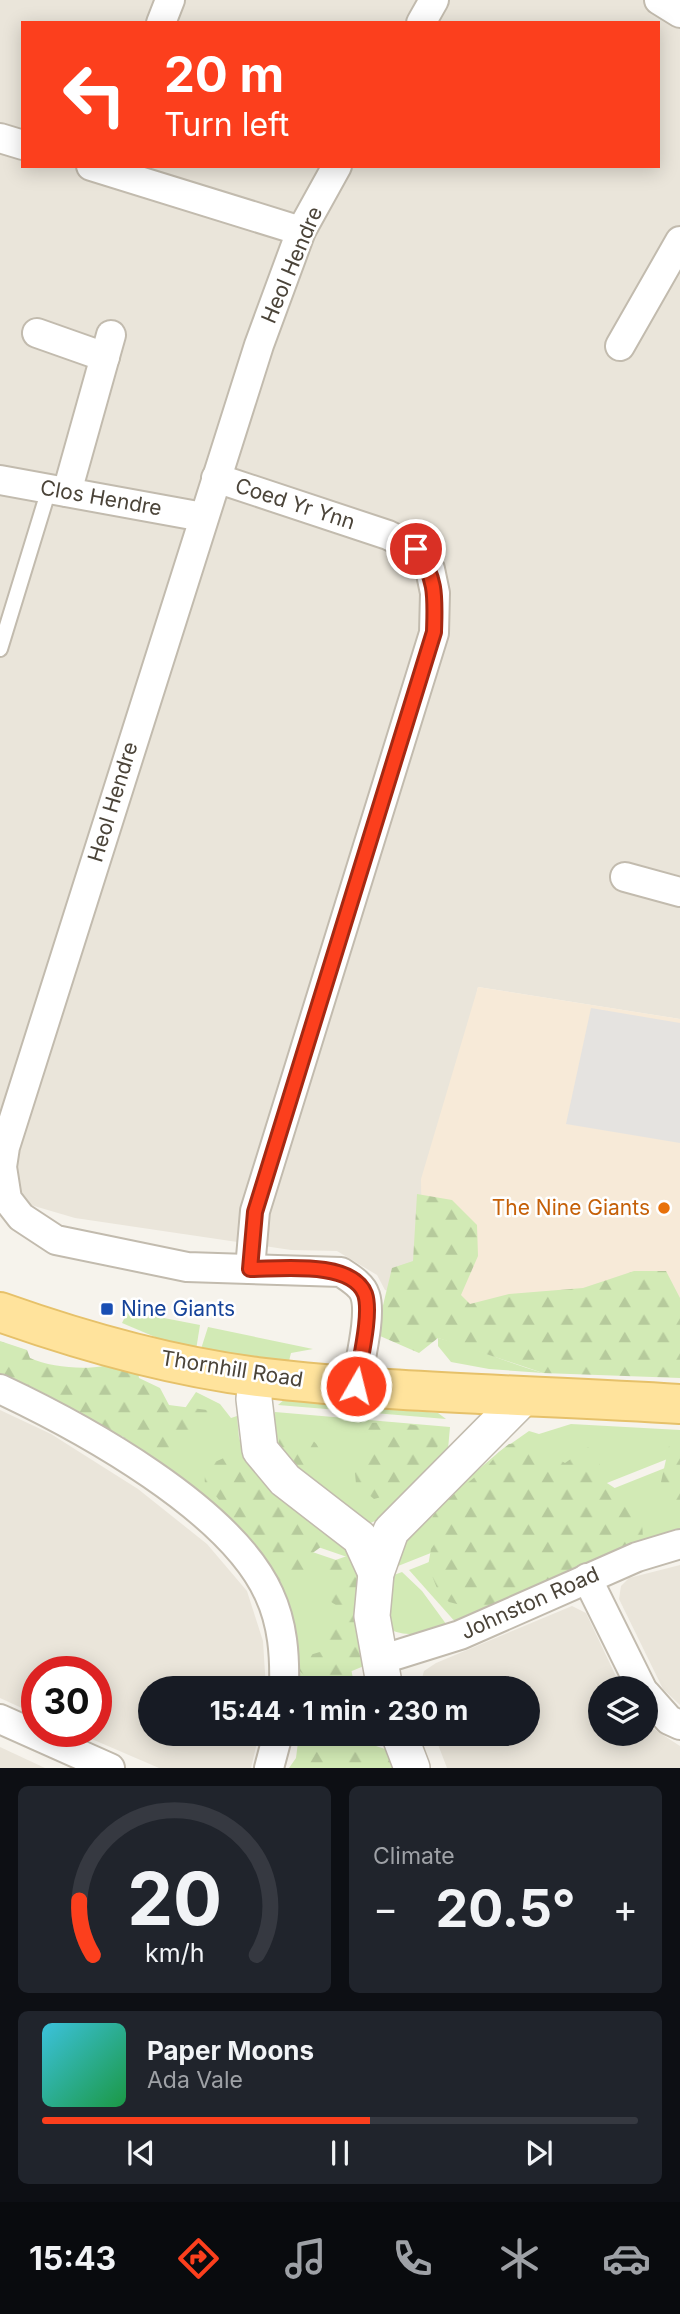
<!DOCTYPE html>
<html lang="en">
<head>
<meta charset="utf-8">
<style>
	:root { --surface:#171b24; --page:#20242c; --text:#f1f3f6; --muted:#9ea1a6; --line:#363941; --accent:#fc3f1d }
	body { margin:0; font-family:Inter,sans-serif; background:var(--page); color:var(--text); height:100vh; display:flex; flex-direction:column; font-size:26px; white-space:nowrap }
	* { box-sizing:border-box; margin:0 }
	p { font-size:23px; color:var(--muted) }
	.icon { flex:none; width:38px; height:38px; fill:none; stroke:currentColor; stroke-width:2; stroke-linecap:round; stroke-linejoin:round }
	.map { position:relative; height:1768px; overflow:hidden }
	.drawer { display:flex; flex-direction:column; gap:18px; padding:18px; background:#0d0f14; flex:1 }
	.drawer>* { flex:none }
	.hud { position:absolute; left:21px; top:21px; width:639px; height:147px; border-radius:0px; box-shadow:0 4px 18px #0003; background:#fc3f1d; color:#fff; overflow:hidden }
	.fabs { position:absolute; left:588px; top:1676px; display:grid; gap:14px }
	.fabs a { display:grid; place-items:center; width:70px; height:70px; border-radius:50%; background:var(--surface); box-shadow:0 4px 18px #0003; font-size:35px }
	.speed { position:absolute; left:21px; top:1656px; display:flex; gap:14px; font-size:35px; font-weight:700; text-align:center }
	.speed>* { display:grid; place-content:center; width:91px; height:91px; border-radius:50%; background:var(--surface); box-shadow:0 4px 18px #0003; line-height:1 }
	.speed .limit { border:10px solid #d22; background:#fff; color:#111 }
	.pin { position:absolute; display:grid; place-items:center; width:60px; height:60px; color:#fff; margin:-30px; border:4px solid #fff; border-radius:50%; box-shadow:0 2px 7px #0007 }
	.me { position:absolute; width:77px; margin:-38px; rotate:8deg; stroke-linejoin:round; filter:drop-shadow(0 0 5px #0008) }
	.turn { display:flex; align-items:center; gap:24px; height:147px; padding:0 28px; font-size:32px }
	.turn .icon { width:91px; height:91px; stroke-width:2.5 }
	.turn b { display:block; font-size:49px; line-height:60px }
	.big { font-size:52px; font-weight:700; line-height:1.1 }
	.drawer .widget { flex:1; display:flex; flex-direction:column; justify-content:center; gap:10px; min-width:0; padding:0 24px; border-radius:10px; background:var(--page) }
	.drawer .dial { align-items:center; gap:0 }
	.dial svg { height:182px; overflow:visible; fill:none; stroke:var(--line); stroke-width:7; stroke-linecap:round; text-anchor:middle }
	.dial text { fill:var(--text); stroke:none }
	.song { display:flex; align-items:center; gap:21px }
	.cover { width:84px; height:84px; border-radius:10px; background:linear-gradient(135deg,hsl(190 70% 55%),hsl(140 70% 35%)) }
	.played { height:7px; border-radius:4px; background:linear-gradient(90deg,var(--accent) 55%,var(--line) 55%) }
	.keys { display:flex; justify-content:space-around; direction:ltr }
	.heat { display:flex; justify-content:space-between; align-items:center; font-size:38px; direction:ltr }
	.drawer .tiles { flex:1; display:grid; gap:18px; grid-template-columns:1fr 1fr }
	.widget:last-child { grid-column:span 2 }
	.trip { position:absolute; left:138px; top:1676px; width:402px; height:70px; border-radius:35px; background:var(--surface); box-shadow:0 4px 18px #0003; font-weight:700; line-height:70px; text-align:center }
	.tabs { display:flex; height:112px; justify-content:space-around; align-items:center; background:#090b0e; color:var(--muted) }
	.tabs .icon { width:49px; height:49px }
	.tabs .selected { color:var(--accent) }
	.tabs b { font-size:32px; color:var(--text) }
	.map>svg:first-child { display:block }
	.residential { fill:#eae5da; fill-rule:evenodd }
	.commercial { fill:#f7ead8 }
	.green { fill:#d2eab5 }
	.forest { fill:url(#forest-firs) }
	.parking { fill:#e5e3e0 }
	.lines { fill:none; stroke-linecap:round; stroke-linejoin:round }
	.service-casing { stroke:#c2bbae; stroke-width:18 }
	.minor-casing { stroke:#c2bbae; stroke-width:32 }
	.tertiary-casing { stroke:#c2bbae; stroke-width:38 }
	.primary-casing { stroke:#e6c16a; stroke-width:42 }
	.service { stroke:#fff; stroke-width:14 }
	.minor { stroke:#fff; stroke-width:28 }
	.tertiary { stroke:#fff; stroke-width:35 }
	.primary { stroke:#ffe39c; stroke-width:38 }
	.route-casing { stroke:#a42913; stroke-width:18 }
	.route { stroke:#fc3f1d; stroke-width:12 }
	.food-dot { fill:#e8710a; stroke:#fff; stroke-width:2.5 }
	.transit-dot { fill:#1a4fb4; stroke:#fff; stroke-width:2.5 }
	.labels { text-anchor:middle; stroke-width:5; stroke-linejoin:round; paint-order:stroke }
	.street-label { font-size:21px; fill:#4b4439; stroke:#fff }
	.food-label { font-size:21px; fill:#c56008; stroke:#fff; text-anchor:end }
	.transit-label { font-size:21px; fill:#164399; stroke:#fff; text-anchor:start }
</style>
</head>
<body>
<div class="map">
<svg width="680" height="1768" viewBox="0 0 680 1768">
	<defs>
		<pattern id="forest-firs" width="22" height="20" patternUnits="userSpaceOnUse" patternTransform="scale(1.75)"><rect width="22" height="20" fill="#d2eab5"/><path d="M5 1l3.5 6h-7zM16 11l3.5 6h-7z" fill="#b6ca9c"/></pattern>
	</defs>
	<rect width="100%" height="100%" fill="#f6f3ec"/>
	<g class="residential">
		<path d="M0,0H680V1019L478,987L422,1256L408,1296L385,1290L377,1275L337,1251L291,1250L75,1218L0,1196ZM23,23H658V166H23Z"/>
		<path d="M0,1410L51,1434L138,1489L207,1544L247,1591L263,1641L266,1689H150V1734H259L251,1768H159L73,1731H96V1671H37V1715L0,1698Z"/>
		<path d="M680,1565V1705L663,1689L619,1599L621,1586L629,1578Z"/>
		<path d="M572,1606L586,1613L622,1689H600V1734H646V1724L680,1746V1768H447L434,1734H528V1689H419L424,1671L436,1663Z"/>
		<path d="M0,1747L45,1768H0Z"/>
	</g>
	<path class="commercial" d="M478,987L680,1019V1346L442,1320L422,1256L421,1179Z"/>
	<g class="green">
		<path d="M128,1311L200,1325L196,1350L174,1345L122,1323Z"/>
		<path d="M208,1327L313,1349L291,1353L289,1361L201,1349Z"/>
		<path d="M438,1338C474,1347 507,1363 543,1373L489,1369L451,1362L438,1346Z"/>
		<path d="M196,1392L220,1404L231,1418L237,1416L239,1438L245,1453L338,1532L353,1559L231,1517L152,1457Z"/>
		<path d="M285,1399L438,1413L446,1419L278,1405Z"/>
		<path d="M275,1412L450,1427L448,1449L380,1519L368,1524L281,1461L270,1429Z"/>
		<path d="M571,1424L680,1430V1454L388,1570L412,1526L499,1452L529,1431L539,1434Z"/>
		<path d="M680,1462V1535L458,1625L409,1570Z"/>
		<path d="M227,1523L336,1560L342,1622L355,1689H294Z"/>
		<path d="M402,1572L422,1591L449,1628C426,1633 408,1639 387,1628L386,1578Z"/>
	</g>
	<g class="forest">
		<path d="M417,1194L452,1200L477,1225L478,1256L461,1295L470,1304L509,1294L583,1288L634,1271H666L680,1298V1378L543,1373L438,1338L419,1353L380,1336L378,1326L392,1268L413,1261Z"/>
		<path d="M0,1341L27,1350L30,1358C50,1367 82,1370 104,1366C117,1364 123,1362 137,1365L139,1378L160,1388L169,1405L207,1410L212,1420L209,1429L190,1438L162,1459L149,1456L122,1436L113,1437L0,1383Z"/>
		<path d="M367,1423C388,1423 428,1420 440,1440C433,1466 398,1493 374,1499L356,1484L355,1473L369,1453L358,1432Z"/>
		<path d="M294,1430C310,1435 319,1443 323,1459L318,1470L303,1476L275,1459L280,1437Z"/>
		<path d="M680,1438V1526L661,1482L669,1446Z"/>
		<path d="M527,1442L565,1463L588,1447C601,1456 601,1464 598,1478C629,1495 649,1512 641,1551L496,1614L449,1602L439,1593L428,1566L431,1549L438,1539L427,1527L438,1507L486,1468L499,1452L509,1444Z"/>
		<path d="M226,1457L247,1472L263,1468L268,1473L264,1484L277,1495L325,1518V1544L307,1557V1574L300,1582C284,1583 275,1582 268,1567L274,1546L254,1548L224,1523C224,1518 224,1509 222,1505C213,1486 198,1493 208,1465Z"/>
		<path d="M347,1556L362,1560L364,1666L347,1673L348,1689H312L308,1678L296,1668L300,1658L323,1651C319,1636 328,1632 339,1623V1607L328,1600L320,1577L330,1562Z"/>
		<path d="M299,1734H362L364,1742L391,1751L409,1768H289L296,1758Z"/>
	</g>
	<path class="parking" d="M591,1008L680,1023V1143L566,1124Z"/>
	<g class="lines">
		<g class="service-casing">
			<path id="service" d="M0,649L49,489"/>
		</g>
		<g class="minor-casing">
			<g id="minor">
				<path d="M659,0L680,13"/>
				<path d="M161,23L170,0"/>
				<path d="M421,23L434,0"/>
				<path d="M0,138L23,145"/>
				<path d="M91,166L301,231"/>
				<path d="M337,166L301,231L259,345L5,1147L2,1167L7,1199L21,1217L56,1240L187,1267L341,1272C350,1278 362,1285 365,1295C372,1316 359,1363 356,1386"/>
				<path d="M37,333L105,357"/>
				<path d="M620,346L680,241"/>
				<path d="M216,478L388,535L416,549L430,569L435,593L434,633L255,1211L250,1269"/>
				<path d="M0,480L203,517"/>
				<path d="M67,492L111,335"/>
				<path d="M625,877L680,892"/>
				<path d="M0,1389C83,1428 231,1509 269,1594C283,1624 285,1656 284,1689"/>
				<path d="M587,1578L642,1689"/>
				<path d="M380,1660L460,1635L637,1557L680,1544"/>
				<path d="M646,1694L669,1720L680,1725"/>
				<path d="M0,1719L110,1768"/>
				<path d="M269,1768L278,1734"/>
			</g>
		</g>
		<g class="tertiary-casing">
			<g id="tertiary">
				<path d="M256,1377L254,1399L260,1450L285,1480L360,1538L376,1573"/>
				<path d="M385,1689L372,1616L376,1573L391,1531L523,1398"/>
				<path d="M399,1734L412,1768"/>
			</g>
		</g>
		<g class="primary-casing">
			<path id="primary" d="M0,1312C82,1341 170,1366 257,1377C397,1394 539,1395 680,1404"/>
		</g>
		<use href="#service" class="service"/>
		<use href="#minor" class="minor"/>
		<use href="#tertiary" class="tertiary"/>
		<use href="#primary" class="primary"/>
	</g>
	<g class="lines">
		<g class="route-casing">
			<path id="route" d="M356,1386C359,1364 372,1314 365,1294C352,1260 280,1269 250,1269L255,1212L434,632C435,597 437,579 416,549"/>
		</g>
		<use href="#route" class="route"/>
	</g>
	<circle class="food-dot" cx="664" cy="1208" r="7"/>
	<rect class="transit-dot" x="100" y="1302" width="14" height="14" rx="3.5"/>
	<g class="labels">
		<g class="street-label">
			<text transform="translate(292 265) rotate(-67)" y="7">Heol Hendre</text>
			<text transform="translate(101 498) rotate(10)" y="7">Clos Hendre</text>
			<text transform="translate(295 504) rotate(18)" y="7">Coed Yr Ynn</text>
			<text transform="translate(113 802) rotate(-73)" y="7">Heol Hendre</text>
			<text transform="translate(232 1369) rotate(9)" y="7">Thornhill Road</text>
			<text transform="translate(530 1603) rotate(-24)" y="7">Johnston Road</text>
		</g>
		<g class="food-label">
			<text x="650" y="1215">The Nine Giants</text>
		</g>
		<g class="transit-label">
			<text x="121" y="1316">Nine Giants</text>
		</g>
	</g>
</svg>
<div class="fabs">
<a><svg class="icon" aria-label="layers" viewBox="0 0 24 24"><path d="M12 4l9 5-9 5-9-5zM3 14l9 5 9-5"/></svg></a>
</div>
<div class="speed"><div class="limit">30</div></div>
<div class="pin" style="left:416px;top:549px;background:#d93025"><svg class="icon" aria-label="arrive" viewBox="0 0 24 24"><path d="M6 21V4h12l-3 4 3 4H6"/></svg></div>
<svg class="me" style="left:356px;top:1386px" viewBox="-20 -20 40 40"><circle r="17" fill="#fc3f1d" stroke="#fff" stroke-width="3"/><path d="M0-11L8 9 0 5-8 9z" fill="#fff"/></svg>
<div class="trip">15:44 · 1 min · 230 m</div>
<div class="hud">
<div class="turn"><svg class="icon" aria-label="left" viewBox="0 0 24 24"><path d="M17 20v-9H6M10 6l-5 5 5 5"/></svg><div><b>20 m</b>Turn left</div></div>
</div>
</div>
<section class="drawer">
<div class="tiles">
<div class="widget dial"><svg viewBox="0 0 100 80">
<path d="M14 69A42 42 0 1 1 86 69"/>
<path d="M14 69A42 42 0 0 1 8 45" stroke="#fc3f1d"/>
<text x="50" y="56" font-size="32" font-weight="700">20</text>
<text x="50" y="72" font-size="11">km/h</text>
</svg></div>
<div class="widget"><p>Climate</p>
<div class="heat"><a>−</a><b class="big">20.5°</b><a>+</a></div>
</div>
<div class="widget">
<div class="song"><i class="cover"></i><div><b>Paper Moons</b><p>Ada Vale</p></div></div>
<div class="played"></div>
<div class="keys"><svg class="icon" aria-label="previous" viewBox="0 0 24 24"><path d="M18 5L8 12l10 7zM5 5v14"/></svg><svg class="icon" aria-label="pause" viewBox="0 0 24 24"><path d="M8 5v14M16 5v14"/></svg><svg class="icon" aria-label="next" viewBox="0 0 24 24"><path d="M6 5l10 7-10 7zM19 5v14"/></svg></div>
</div>
</div>
</section>
<nav class="tabs">
<b>15:43</b>
<svg class="icon selected" aria-label="directions" viewBox="0 0 24 24"><path d="M12 3l9 9-9 9-9-9zM9 14v-3h6M13 9l2 2-2 2"/></svg>
<svg class="icon" aria-label="music" viewBox="0 0 24 24"><path d="M9 18V5l10-2v13"/><circle cx="6" cy="18" r="3"/><circle cx="16" cy="16" r="3"/></svg>
<svg class="icon" aria-label="phone" viewBox="0 0 24 24"><path d="M5 4h4l2 5-3 2q2 4 5 5l2-3 5 2v4C11 20 4 13 5 4z"/></svg>
<svg class="icon" aria-label="climate" viewBox="0 0 24 24"><path d="M12 3v18M4 7l16 10M4 17L20 7"/></svg>
<svg class="icon" aria-label="car" viewBox="0 0 24 24"><path d="M5 17H2v-5l4-1 3-4h7l3 4 3 1v5h-3M9 17h6M6 11h13"/><circle cx="7" cy="17" r="2"/><circle cx="17" cy="17" r="2"/></svg>
</nav>
</body>
</html>
